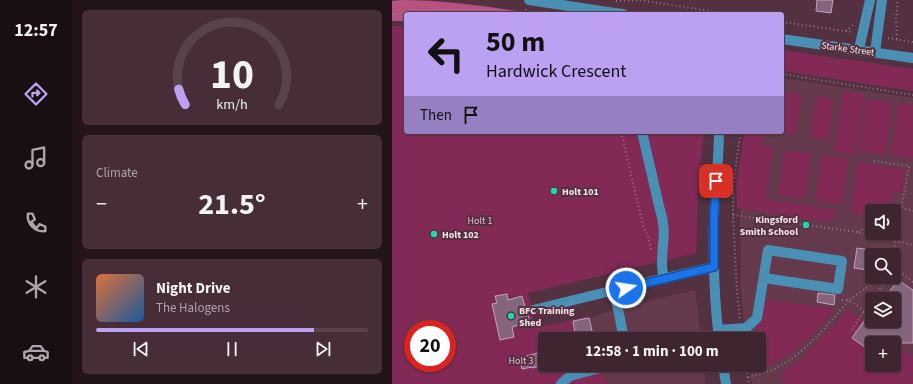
<!DOCTYPE html>
<html lang="en">
<head>
<meta charset="utf-8">
<style>
	:root { --surface:#3f2530; --page:#462d38; --text:#f1f3f6; --muted:#ada5ab; --line:#58424c; --accent:#bca0f2 }
	body { margin:0; font-family:"Source Sans 3",sans-serif; background:var(--page); color:var(--text); height:100vh; display:flex; flex-direction:column; font-size:15px; white-space:nowrap }
	* { box-sizing:border-box; margin:0 }
	p { font-size:13px; color:var(--muted) }
	.icon { flex:none; width:22px; height:22px; fill:none; stroke:currentColor; stroke-width:2; stroke-linecap:round; stroke-linejoin:round }
	.map { position:relative; flex:1; overflow:hidden }
	.sheet { display:flex; flex-direction:column; gap:10px; padding:10px; background:#23141a; width:320px }
	.sheet>* { flex:none }
	.top-card { position:absolute; left:12px; top:12px; width:380px; height:122px; border-radius:4px; box-shadow:0 1px 3px #0004,0 0 0 1px var(--line); background:#bca0f2; color:#111; overflow:hidden }
	.tools { position:absolute; left:473px; top:204px; display:grid; gap:8px }
	.tools a { display:grid; place-items:center; width:36px; height:36px; border-radius:4px; background:var(--surface); box-shadow:0 1px 3px #0004,0 0 0 1px var(--line); font-size:20px }
	.speed { position:absolute; left:12px; top:320px; display:flex; gap:8px; font-size:20px; font-weight:700; text-align:center }
	.speed>* { display:grid; place-content:center; width:52px; height:52px; border-radius:50%; background:var(--surface); box-shadow:0 1px 3px #0004,0 0 0 1px var(--line); line-height:1 }
	.speed .limit { border:6px solid #d22; background:#fff; color:#111 }
	.pin { position:absolute; display:grid; place-items:center; width:34px; height:34px; color:#fff; margin:-17px; border-radius:8px; box-shadow:0 2px 6px #0006 }
	.me { position:absolute; width:44px; margin:-22px; rotate:77deg; stroke-linejoin:round; filter:drop-shadow(0 0 3px #0008) }
	.turn { display:flex; align-items:center; gap:14px; height:84px; padding:0 16px; font-size:18px }
	.turn .icon { width:52px; height:52px; stroke-width:2.5 }
	.turn b { display:block; font-size:28px; line-height:34px }
	.then { display:flex; align-items:center; height:38px; padding:0 16px; background:#0003; gap:8px; font-size:15px }
	.big { font-size:30px; font-weight:700; line-height:1.1 }
	.sheet .card { flex:1; display:flex; flex-direction:column; justify-content:center; gap:6px; min-width:0; padding:0 14px; border-radius:6px; background:var(--page) }
	.sheet .dial { align-items:center; gap:0 }
	.dial svg { height:104px; overflow:visible; fill:none; stroke:var(--line); stroke-width:7; stroke-linecap:round; text-anchor:middle }
	.dial text { fill:var(--text); stroke:none }
	.song { display:flex; align-items:center; gap:12px }
	.cover { width:48px; height:48px; border-radius:6px; background:linear-gradient(135deg,hsl(20 70% 55%),hsl(210 70% 35%)) }
	.played { height:4px; border-radius:2px; background:linear-gradient(90deg,var(--accent) 80%,var(--line) 80%) }
	.keys { display:flex; justify-content:space-around; direction:ltr }
	.heat { display:flex; justify-content:space-between; align-items:center; font-size:22px; direction:ltr }
	.trip { position:absolute; left:146px; top:332px; width:228px; height:40px; border-radius:4px; background:var(--surface); box-shadow:0 1px 3px #0004,0 0 0 1px var(--line); font-weight:700; line-height:40px; text-align:center }
	main { display:flex; flex:1; min-height:0 }
	.tab-bar { display:flex; flex-direction:column; width:72px; justify-content:space-around; align-items:center; background:#190f13; color:var(--muted) }
	.tab-bar .icon { width:28px; height:28px }
	.tab-bar .on { color:var(--accent) }
	.tab-bar b { font-size:18px; color:var(--text) }
	.map>svg:first-child { display:block }
	.built { fill:#643a4c; fill-rule:evenodd }
	.green { fill:#822956; fill-rule:evenodd }
	.forest { fill:#b55280 }
	.building { fill:#85657e; stroke:#c4a2bd }
	.lines { fill:none; stroke-linecap:round; stroke-linejoin:round }
	.path { stroke:#977885; stroke-width:2; stroke-dasharray:1 3; stroke-linecap:butt }
	.minor { stroke:#4a90b5; stroke-width:10 }
	.minor-bridge { stroke:#4a90b5; stroke-width:10 }
	.route-casing { stroke:#114b97; stroke-width:10 }
	.route { stroke:#1a73e8; stroke-width:7 }
	.poi-dot { fill:#23d5af; stroke:#543140; stroke-width:1.5 }
	.labels { text-anchor:middle; stroke-width:4; stroke-linejoin:round; paint-order:stroke }
	.street-label { font-size:10px; fill:#f8e1e9; stroke:#543140 }
	.poi-label { font-size:10px; font-weight:bold; fill:#f8e1e9; stroke:#543140; text-anchor:start }
	.park-label { font-size:10px; fill:#f2bcd2; stroke:#543140 }
</style>
</head>
<body>
<main>
<nav class="tab-bar">
<b>12:57</b>
<svg class="icon on" aria-label="directions" viewBox="0 0 24 24"><path d="M12 3l9 9-9 9-9-9zM9 14v-3h6M13 9l2 2-2 2"/></svg>
<svg class="icon" aria-label="music" viewBox="0 0 24 24"><path d="M9 18V5l10-2v13"/><circle cx="6" cy="18" r="3"/><circle cx="16" cy="16" r="3"/></svg>
<svg class="icon" aria-label="phone" viewBox="0 0 24 24"><path d="M5 4h4l2 5-3 2q2 4 5 5l2-3 5 2v4C11 20 4 13 5 4z"/></svg>
<svg class="icon" aria-label="climate" viewBox="0 0 24 24"><path d="M12 3v18M4 7l16 10M4 17L20 7"/></svg>
<svg class="icon" aria-label="car" viewBox="0 0 24 24"><path d="M5 17H2v-5l4-1 3-4h7l3 4 3 1v5h-3M9 17h6M6 11h13"/><circle cx="7" cy="17" r="2"/><circle cx="17" cy="17" r="2"/></svg>
</nav>
<section class="sheet">
<div class="card dial"><svg viewBox="0 0 100 80">
<path d="M14 69A42 42 0 1 1 86 69"/>
<path d="M14 69A42 42 0 0 1 9 57" stroke="#bca0f2"/>
<text x="50" y="56" font-size="32" font-weight="700">10</text>
<text x="50" y="72" font-size="11">km/h</text>
</svg></div>
<div class="card"><p>Climate</p>
<div class="heat"><a>−</a><b class="big">21.5°</b><a>+</a></div>
</div>
<div class="card">
<div class="song"><i class="cover"></i><div><b>Night Drive</b><p>The Halogens</p></div></div>
<div class="played"></div>
<div class="keys"><svg class="icon" aria-label="previous" viewBox="0 0 24 24"><path d="M18 5L8 12l10 7zM5 5v14"/></svg><svg class="icon" aria-label="pause" viewBox="0 0 24 24"><path d="M8 5v14M16 5v14"/></svg><svg class="icon" aria-label="next" viewBox="0 0 24 24"><path d="M6 5l10 7-10 7zM19 5v14"/></svg></div>
</div>
</section>
<div class="map">
<svg width="521" height="384" viewBox="0 0 521 384">
	<rect width="100%" height="100%" fill="#543140"/>
	<g class="built">
		<path d="M390,78L521,98V384H360L357,365H367V339H353L349,286L348,218L353,155L356,132H390ZM480,211H502V233H480ZM480,255H502V277H480ZM480,299H502V321H480ZM480,343H502V365H480Z"/>
		<path d="M303,290L309,339H202L197,318L221,310Z"/>
		<path d="M208,365H312L313,384H215Z"/>
	</g>
	<g class="green">
		<path d="M0,26L14,27V132H312L306,187L304,253L136,293L144,328L197,316L201,339H153V365H208L215,384H0ZM21,329H55V363H21Z"/>
		<path d="M390,50L521,69V91L390,71Z"/>
		<path d="M451,91L472,94L463,155L442,152Z"/>
		<path d="M392,92L410,95L403,135L386,132H390V105Z"/>
		<path d="M424,96L442,99L436,140L418,137Z"/>
		<path d="M474,99L500,102L493,155L467,151Z"/>
		<path d="M506,103L521,105V159L498,155Z"/>
		<path d="M353,132H373L371,145L381,147L373,199L445,210L444,218L440,217L439,222L345,208L344,183L351,141Z"/>
		<path d="M393,150L420,154L413,199L386,195Z"/>
		<path d="M430,155L457,159L450,205L423,201Z"/>
		<path d="M465,162L513,169L510,192L502,191L500,205L492,204L491,210H486L485,211H480V216L458,213Z"/>
		<path d="M374,299L444,309C426,330 408,349 383,363C376,367 368,369 360,372L359,365H367V339H356V334C373,324 371,317 374,299Z"/>
		<path d="M456,310L502,343H480V365H502V343L521,357V384H392L389,373L409,359Z"/>
	</g>
	<path class="forest" d="M9,0C54,0 100,7 144,14H14V21H0V1Z"/>
	<g class="building">
		<path d="M425,0H441L439,13L424,11Z"/>
		<path d="M465,248L479,250L476,270L462,268Z"/>
		<path d="M506,280L521,290V343H480V352L460,338L472,321H502V299H492Z"/>
		<path d="M426,293L443,295L442,305L425,302Z"/>
		<path d="M115,294L116,300L130,296L133,307H134L138,322L120,327L122,337L108,340L100,304L105,303L103,296Z"/>
		<path d="M197,318L202,339H184L181,321Z"/>
		<path d="M153,351V365L140,368V367L130,369L127,358Z"/>
	</g>
	<g class="lines">
		<g class="path">
			<path d="M224,1L247,0L338,14"/>
			<path d="M134,9V14"/>
			<path d="M0,14L32,11L52,14"/>
			<path d="M390,22L460,32"/>
			<path d="M454,31L461,25"/>
			<path d="M496,38L521,42"/>
			<path d="M505,39L504,19L506,0"/>
			<path d="M390,74L521,95"/>
			<path d="M229,132L251,225L256,237L259,249"/>
			<path d="M482,161L517,166L501,255"/>
			<path d="M502,212L510,208L521,211"/>
			<path d="M341,215L465,232L521,245"/>
			<path d="M466,232L480,224"/>
			<path d="M502,266L503,268L521,282"/>
			<path d="M481,299L496,277"/>
			<path d="M450,300H457L490,277"/>
			<path d="M348,318L345,293L341,215V187L347,143L350,132"/>
			<path d="M464,332L460,329L480,300"/>
			<path d="M354,365L356,377C364,375 372,373 380,370C412,355 434,327 457,300L479,316"/>
			<path d="M356,377L357,384"/>
		</g>
		<g class="minor">
			<path d="M137,0L190,8"/>
			<path d="M215,12L231,14"/>
			<path d="M390,39L521,58"/>
			<path d="M467,49L478,0"/>
			<path d="M483,52L490,0"/>
			<path d="M250,132L268,210C275,230 270,243 270,263C270,268 271,274 272,279"/>
			<path d="M221,290L226,309L232,339"/>
			<path d="M141,310L260,281L322,267"/>
			<path d="M326,330L354,328L365,318L376,250L450,261L446,289L372,278"/>
			<path d="M327,339C322,299 321,258 322,217C323,189 327,160 327,132"/>
			<path d="M331,365L334,384"/>
			<path d="M169,384L178,376L219,365"/>
		</g>
		<path class="minor-bridge" d="M190,8L215,12"/>
	</g>
	<g class="lines">
		<g class="route-casing">
			<path id="route" d="M234,288L322,267V217L324,181"/>
		</g>
		<use href="#route" class="route"/>
	</g>
	<g class="poi-dot">
		<circle cx="162" cy="191" r="4"/>
		<circle cx="414" cy="225" r="4"/>
		<circle cx="42" cy="234" r="4"/>
		<circle cx="119" cy="316" r="4"/>
	</g>
	<g class="labels">
		<g class="street-label">
			<text transform="translate(456 48) rotate(8)" y="4">Starke Street</text>
		</g>
		<g class="poi-label">
			<text x="170" y="195">Holt 101</text>
			<text x="406" y="223" text-anchor="end">Kingsford<tspan x="406" dy="12">Smith School</tspan></text>
			<text x="50" y="238">Holt 102</text>
			<text x="127" y="314">BFC Training<tspan x="127" dy="12">Shed</tspan></text>
		</g>
		<g class="park-label">
			<text x="88" y="224">Holt 1</text>
			<text x="129" y="364">Holt 3</text>
		</g>
	</g>
</svg>
<div class="tools">
<a><svg class="icon" aria-label="sound" viewBox="0 0 24 24"><path d="M4 9h4l5-4v14l-5-4H4zM17 9q2 3 0 6"/></svg></a>
<a><svg class="icon" aria-label="search" viewBox="0 0 24 24"><circle cx="10" cy="10" r="6"/><path d="M15 15l6 6"/></svg></a>
<a><svg class="icon" aria-label="layers" viewBox="0 0 24 24"><path d="M12 4l9 5-9 5-9-5zM3 14l9 5 9-5"/></svg></a>
<a>+</a>
</div>
<div class="speed"><div class="limit">20</div></div>
<div class="pin" style="left:324px;top:181px;background:#d93025"><svg class="icon" aria-label="arrive" viewBox="0 0 24 24"><path d="M6 21V4h12l-3 4 3 4H6"/></svg></div>
<svg class="me" style="left:234px;top:288px" viewBox="-20 -20 40 40"><circle r="17" fill="#1a73e8" stroke="#fff" stroke-width="3"/><path d="M0-11L8 9 0 5-8 9z" fill="#fff"/></svg>
<div class="trip">12:58 · 1 min · 100 m</div>
<div class="top-card">
<div class="turn"><svg class="icon" aria-label="left" viewBox="0 0 24 24"><path d="M17 20v-9H6M10 6l-5 5 5 5"/></svg><div><b>50 m</b>Hardwick Crescent</div></div>
<div class="then">Then<svg class="icon" aria-label="arrive" viewBox="0 0 24 24"><path d="M6 21V4h12l-3 4 3 4H6"/></svg></div>
</div>
</div>
</main>
</body>
</html>
